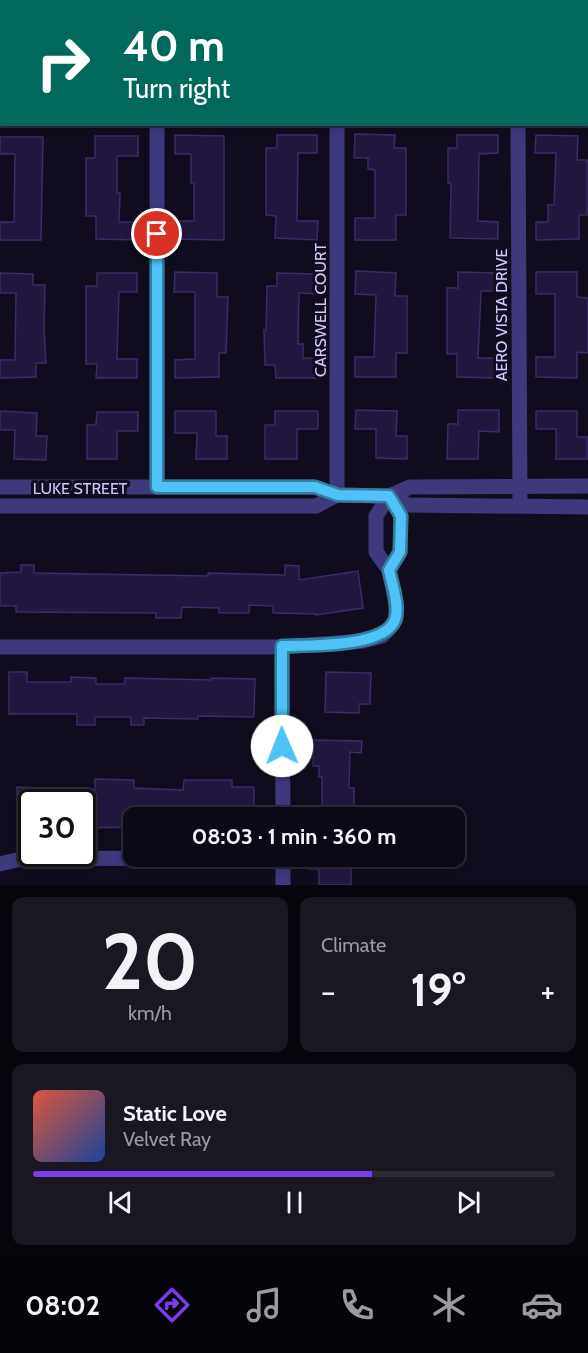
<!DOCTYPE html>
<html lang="en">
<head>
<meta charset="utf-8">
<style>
	:root { --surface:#0c0916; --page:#1a1723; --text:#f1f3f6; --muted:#9a9aa1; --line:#2c2a35; --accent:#7c3aed }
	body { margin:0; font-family:Cabin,sans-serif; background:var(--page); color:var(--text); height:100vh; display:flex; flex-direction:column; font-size:22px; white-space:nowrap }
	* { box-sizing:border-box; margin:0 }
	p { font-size:20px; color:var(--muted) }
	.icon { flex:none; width:33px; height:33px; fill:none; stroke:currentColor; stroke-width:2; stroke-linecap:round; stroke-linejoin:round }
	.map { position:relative; height:885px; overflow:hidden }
	.sheet { display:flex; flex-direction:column; gap:12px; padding:12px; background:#07050c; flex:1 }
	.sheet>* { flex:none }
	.top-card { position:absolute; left:0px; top:0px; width:588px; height:126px; box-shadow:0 3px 9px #0003,0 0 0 2px var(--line); background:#00695c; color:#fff; overflow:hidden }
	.speed { position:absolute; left:18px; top:789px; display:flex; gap:12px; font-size:30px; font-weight:700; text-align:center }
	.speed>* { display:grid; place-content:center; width:78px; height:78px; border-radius:50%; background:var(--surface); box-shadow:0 3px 9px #0003,0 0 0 2px var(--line); line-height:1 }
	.speed .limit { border:3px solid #111; border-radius:9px; background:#fff; color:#111 }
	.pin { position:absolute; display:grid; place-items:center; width:51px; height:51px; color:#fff; margin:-26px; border:3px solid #fff; border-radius:50%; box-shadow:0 2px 6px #0007 }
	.me { position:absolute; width:66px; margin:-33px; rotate:359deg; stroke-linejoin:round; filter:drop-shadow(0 0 4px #0008) }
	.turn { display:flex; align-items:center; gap:21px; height:126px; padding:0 24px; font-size:27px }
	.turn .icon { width:78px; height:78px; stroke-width:2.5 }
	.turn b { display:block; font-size:42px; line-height:51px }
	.big { font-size:45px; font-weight:700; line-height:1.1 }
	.sheet .card { flex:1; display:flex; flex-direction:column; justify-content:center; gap:9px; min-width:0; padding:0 21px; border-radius:12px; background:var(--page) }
	.sheet .dial { align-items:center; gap:0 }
	.dial b { font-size:78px; line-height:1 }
	.song { display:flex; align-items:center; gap:18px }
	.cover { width:72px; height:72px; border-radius:9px; background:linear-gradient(135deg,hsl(10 70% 55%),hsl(220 70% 35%)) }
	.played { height:6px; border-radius:3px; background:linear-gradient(90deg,var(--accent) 65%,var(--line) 65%) }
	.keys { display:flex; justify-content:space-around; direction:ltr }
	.heat { display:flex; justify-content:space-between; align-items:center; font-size:33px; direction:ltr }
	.sheet .tiles { flex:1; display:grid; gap:12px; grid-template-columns:1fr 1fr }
	.card:last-child { grid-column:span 2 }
	.trip { position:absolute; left:123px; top:807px; width:342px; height:60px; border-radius:12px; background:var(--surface); box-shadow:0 3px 9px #0003,0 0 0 2px var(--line); font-weight:700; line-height:60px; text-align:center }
	.dock { display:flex; height:96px; justify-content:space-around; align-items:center; background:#050409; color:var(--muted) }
	.dock .icon { width:42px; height:42px }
	.dock .active { color:var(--accent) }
	.dock b { font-size:27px; color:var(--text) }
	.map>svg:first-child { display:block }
	.building { fill:#22183e; stroke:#3a2b69; stroke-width:1.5 }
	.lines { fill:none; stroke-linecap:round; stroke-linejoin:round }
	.minor { stroke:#3e387c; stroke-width:15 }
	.route-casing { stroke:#337fa1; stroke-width:15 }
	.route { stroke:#4fc3f7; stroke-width:10 }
	.labels { text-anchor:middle; stroke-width:6; stroke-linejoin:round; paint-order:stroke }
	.street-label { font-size:16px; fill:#d2c9fe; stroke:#100c1d }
</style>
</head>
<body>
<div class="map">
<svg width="588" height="885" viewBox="0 0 588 885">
	<rect width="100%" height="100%" fill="#100c1d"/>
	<g class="building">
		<path d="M355,134L395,135L394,148H406V215H396V240H355V218H375V170L368,169V158H354Z"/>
		<path d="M175,135L224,136V240L175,239V221H194V183H191V154H175Z"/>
		<path d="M277,135H317V153H298L297,221H318L317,240L275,238L276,216L266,215V148H277Z"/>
		<path d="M457,135H498V153L479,154L478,221L498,222V239L450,238L451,183H448V148H457Z"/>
		<path d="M536,135L578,136L577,160H587V215H579V239L536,240V222H548V205H554L556,153H535Z"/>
		<path d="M95,136H138V156H117V193H120L119,222H138V240L96,239V216H86V158H95Z"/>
		<path d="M0,137H43L41,240H0V222H14L15,154H0Z"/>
		<path d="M356,271L396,273L395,296H407V353H396V377H355V357H374L376,295L355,294Z"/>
		<path d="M175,272L217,273V297H228L226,353H219V377L175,378V360L195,359V292H174Z"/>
		<path d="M458,272L498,273V291H481L478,358H499L498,378L457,377V354H447V288H458Z"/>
		<path d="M536,272H577V297L588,298V353L577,352V378L536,377V357H555V294H536Z"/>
		<path d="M0,273L33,274V285H45L44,329L46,363H36V377L0,378V360H15L16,293H0Z"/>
		<path d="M97,273H137V292H119L117,359H137V378H96L97,364H86V286H97Z"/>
		<path d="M277,273L318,274V294L299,293L298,344H303V358H317V378H276L275,365H265L264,330H266L267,286H277Z"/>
		<path d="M356,410L397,411L396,436H407V459L376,458V429H355Z"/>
		<path d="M458,410H499V432L479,431L478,459H447L448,424H458Z"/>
		<path d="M0,411L37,413L36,436H47L46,460L14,459L15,430H0Z"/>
		<path d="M175,411H216V436H227V459H196L197,433H175Z"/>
		<path d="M275,411H318V429H297V459H265V425H275Z"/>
		<path d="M536,411H577V437H587V459H556V429H536Z"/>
		<path d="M97,412H138V431H117V459H87V425H96Z"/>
		<path d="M21,565H34V573L208,576V573L285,575V565L299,566V580L358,571L363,608L316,615V614L273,613V606L249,605V613H219V608L182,607L181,618H156V613L16,612V606H0V573L21,572Z"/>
		<path d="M9,672H27V682H71V677L96,678V684H125V678L211,680V678L255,679L254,717L198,716V719L144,718V725H131V717H95V725H77V714H9Z"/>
		<path d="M326,672L371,673L370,704H359V713L325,712Z"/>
		<path d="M314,740L362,741L361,753L350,752L349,788H354V818H322V777H319V766H313Z"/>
		<path d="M95,779L134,780V788L183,790L184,780H232V787H254V817L134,818V827L84,828L82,802H32V816H17V787L95,790Z"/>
		<path d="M309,856H351V885H319V869H309Z"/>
	</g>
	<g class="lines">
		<g class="minor">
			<path d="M337,0V2"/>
			<path d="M518,0V2"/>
			<path d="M157,2V0"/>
			<path d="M518,124L520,506"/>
			<path d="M0,487H315L337,495L389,496L409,505L588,507"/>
			<path d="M157,487V124"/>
			<path d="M337,495V124"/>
			<path d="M389,496L410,487L588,486"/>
			<path d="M389,496L401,516L400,552L389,570"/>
			<path d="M0,506H316L337,495"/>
			<path d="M0,647H282L363,641L382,636L389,629L396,619V604L389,570L376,552V516L389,496"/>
			<path d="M282,647L283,818"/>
			<path d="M283,856V885"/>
			<path d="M0,864L25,858L283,859"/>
		</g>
	</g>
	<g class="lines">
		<g class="route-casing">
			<path id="route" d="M157,234V487H315L338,495L389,496L401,516L400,552L389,570C392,584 400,607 395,620C384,648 308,645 282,646V746"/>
		</g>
		<use href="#route" class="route"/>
	</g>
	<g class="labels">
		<g class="street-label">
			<text transform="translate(320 310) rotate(-90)" y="6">CARSWELL COURT</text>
			<text transform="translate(501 315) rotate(-90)" y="6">AERO VISTA DRIVE</text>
			<text x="80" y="494">LUKE STREET</text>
		</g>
	</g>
</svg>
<div class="speed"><div class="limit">30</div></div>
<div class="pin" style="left:157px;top:234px;background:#d93025"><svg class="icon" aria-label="arrive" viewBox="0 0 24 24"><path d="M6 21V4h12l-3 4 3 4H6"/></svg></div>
<svg class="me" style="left:282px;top:746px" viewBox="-20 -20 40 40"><circle r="19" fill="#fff"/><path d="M0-13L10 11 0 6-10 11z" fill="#4fc3f7"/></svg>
<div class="trip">08:03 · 1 min · 360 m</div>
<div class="top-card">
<div class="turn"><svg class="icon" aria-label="right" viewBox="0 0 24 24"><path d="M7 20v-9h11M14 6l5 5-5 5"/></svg><div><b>40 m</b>Turn right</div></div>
</div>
</div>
<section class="sheet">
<div class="tiles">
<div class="card dial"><b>20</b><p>km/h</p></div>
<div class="card"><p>Climate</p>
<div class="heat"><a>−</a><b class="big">19°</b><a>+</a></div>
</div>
<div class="card">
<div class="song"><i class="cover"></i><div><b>Static Love</b><p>Velvet Ray</p></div></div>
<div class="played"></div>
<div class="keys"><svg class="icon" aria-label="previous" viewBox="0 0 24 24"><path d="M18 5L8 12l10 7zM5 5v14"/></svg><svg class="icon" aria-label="pause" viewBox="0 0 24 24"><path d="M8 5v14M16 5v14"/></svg><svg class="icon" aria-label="next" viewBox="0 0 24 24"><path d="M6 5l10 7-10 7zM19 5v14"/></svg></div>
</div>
</div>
</section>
<nav class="dock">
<b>08:02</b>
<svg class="icon active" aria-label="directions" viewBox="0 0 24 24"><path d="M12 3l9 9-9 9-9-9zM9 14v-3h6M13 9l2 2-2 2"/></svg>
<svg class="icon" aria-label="music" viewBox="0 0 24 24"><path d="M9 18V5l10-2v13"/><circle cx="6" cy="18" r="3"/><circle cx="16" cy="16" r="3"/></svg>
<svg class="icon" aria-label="phone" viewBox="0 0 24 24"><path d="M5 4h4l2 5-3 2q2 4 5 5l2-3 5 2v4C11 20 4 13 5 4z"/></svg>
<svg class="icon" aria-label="climate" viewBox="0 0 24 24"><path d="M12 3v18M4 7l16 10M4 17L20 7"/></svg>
<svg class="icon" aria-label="car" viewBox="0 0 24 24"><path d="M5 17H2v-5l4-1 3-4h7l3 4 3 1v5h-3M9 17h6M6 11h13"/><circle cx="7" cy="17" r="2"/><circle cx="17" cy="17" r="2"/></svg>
</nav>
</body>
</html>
